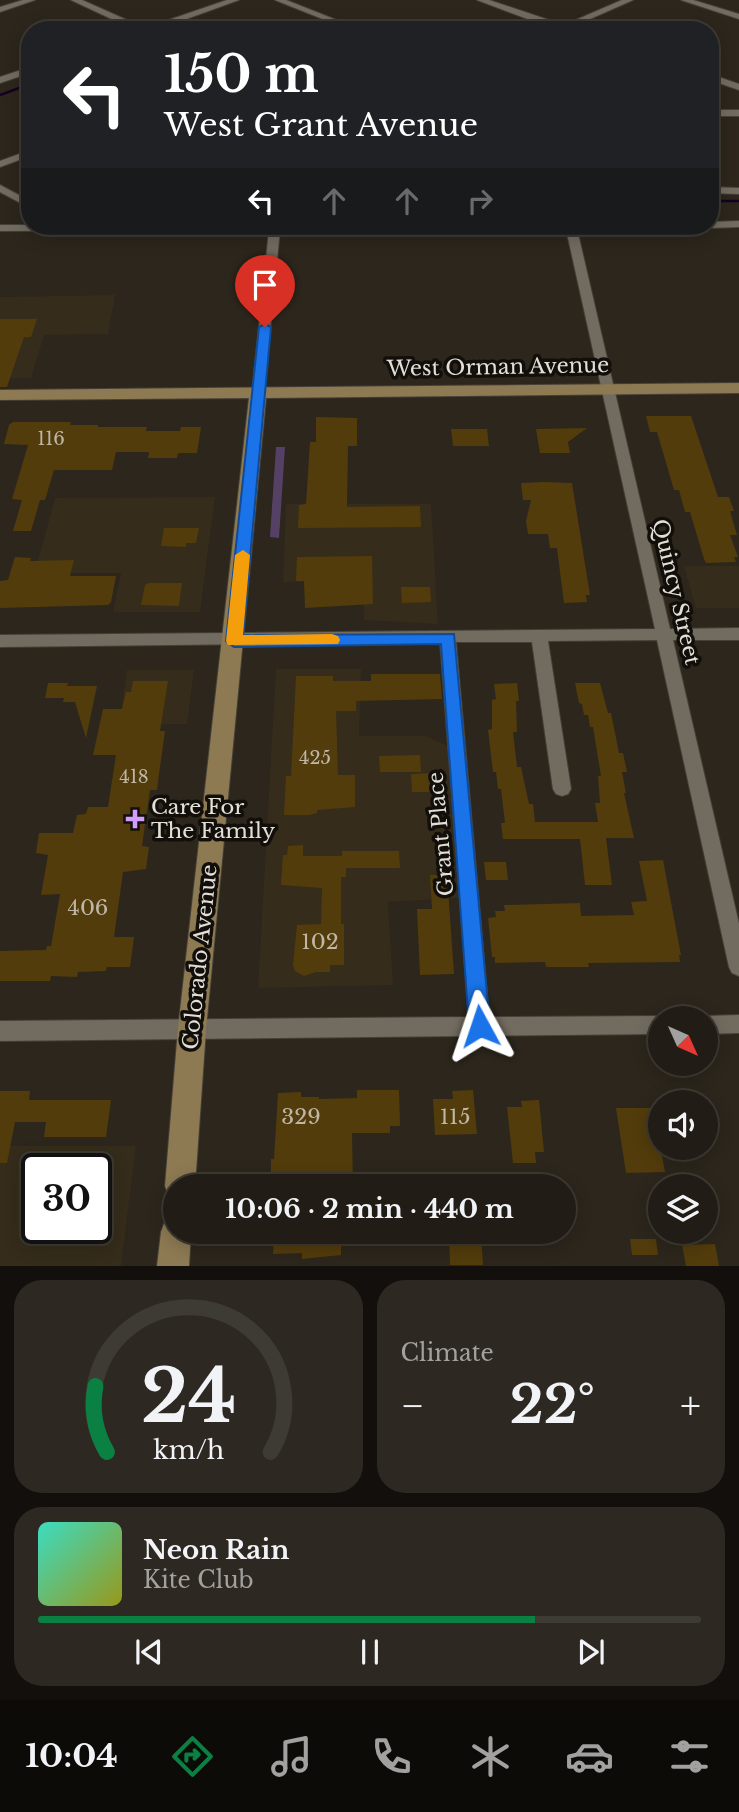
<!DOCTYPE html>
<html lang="en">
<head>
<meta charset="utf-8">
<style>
	:root { --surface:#211c15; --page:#2d2922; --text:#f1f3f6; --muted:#a2a1a0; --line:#3e3a34; --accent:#0b8043 }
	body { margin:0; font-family:"Libre Baskerville",serif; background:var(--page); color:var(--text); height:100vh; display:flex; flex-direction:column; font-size:26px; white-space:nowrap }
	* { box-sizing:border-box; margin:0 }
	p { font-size:23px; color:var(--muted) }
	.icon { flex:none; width:38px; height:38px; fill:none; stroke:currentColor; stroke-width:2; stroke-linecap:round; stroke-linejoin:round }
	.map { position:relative; height:1266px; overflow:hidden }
	.details { display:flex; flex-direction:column; gap:14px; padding:14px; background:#120f0c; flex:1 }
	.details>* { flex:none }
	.hud { position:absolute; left:21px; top:21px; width:698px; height:214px; border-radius:28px; box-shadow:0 4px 18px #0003,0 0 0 2px var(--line); background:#202124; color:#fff; overflow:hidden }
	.needle { width:46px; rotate:135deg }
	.fabs { position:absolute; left:648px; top:1006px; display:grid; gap:14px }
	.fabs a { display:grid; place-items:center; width:70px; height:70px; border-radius:50%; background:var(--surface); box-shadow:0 4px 18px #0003,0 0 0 2px var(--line); font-size:35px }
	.speed { position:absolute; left:21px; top:1153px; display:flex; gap:14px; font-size:35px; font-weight:700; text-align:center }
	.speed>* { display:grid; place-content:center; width:91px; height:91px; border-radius:50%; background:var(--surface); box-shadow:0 4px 18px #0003,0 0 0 2px var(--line); line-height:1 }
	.speed .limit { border:4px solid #111; border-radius:10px; background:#fff; color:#111 }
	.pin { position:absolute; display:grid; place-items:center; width:60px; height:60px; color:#fff; margin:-72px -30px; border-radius:50% 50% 50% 0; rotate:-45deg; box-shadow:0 0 7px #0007 }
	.pin .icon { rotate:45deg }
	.me { position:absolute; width:77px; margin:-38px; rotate:355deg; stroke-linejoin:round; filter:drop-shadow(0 0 5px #0008) }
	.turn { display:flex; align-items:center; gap:24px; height:147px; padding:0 28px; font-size:32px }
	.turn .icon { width:91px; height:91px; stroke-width:2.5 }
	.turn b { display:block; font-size:49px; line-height:60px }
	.lanes { display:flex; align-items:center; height:66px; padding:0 28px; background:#0003; justify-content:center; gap:35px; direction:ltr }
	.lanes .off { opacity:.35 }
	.big { font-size:52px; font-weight:700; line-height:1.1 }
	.details .card { flex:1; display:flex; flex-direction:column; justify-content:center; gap:10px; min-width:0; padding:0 24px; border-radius:28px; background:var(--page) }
	.details .dial { align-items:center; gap:0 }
	.dial svg { height:182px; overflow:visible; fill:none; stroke:var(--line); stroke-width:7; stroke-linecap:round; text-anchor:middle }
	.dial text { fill:var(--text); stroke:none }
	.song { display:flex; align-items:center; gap:21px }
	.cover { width:84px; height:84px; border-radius:10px; background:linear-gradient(135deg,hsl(170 70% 55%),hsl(60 70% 35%)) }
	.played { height:7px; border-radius:4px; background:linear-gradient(90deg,var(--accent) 75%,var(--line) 75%) }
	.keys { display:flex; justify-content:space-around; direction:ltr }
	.heat { display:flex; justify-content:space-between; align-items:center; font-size:38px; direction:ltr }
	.details .tiles { flex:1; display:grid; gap:14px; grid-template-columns:1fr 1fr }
	.card:last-child { grid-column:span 2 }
	.trip { position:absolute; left:163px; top:1174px; width:413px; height:70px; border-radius:35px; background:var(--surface); box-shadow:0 4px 18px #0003,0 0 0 2px var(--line); font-weight:700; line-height:70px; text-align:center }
	.tab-bar { display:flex; height:112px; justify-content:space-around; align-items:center; background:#0d0b08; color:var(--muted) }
	.tab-bar .icon { width:49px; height:49px }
	.tab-bar .on { color:var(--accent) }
	.tab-bar b { font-size:32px; color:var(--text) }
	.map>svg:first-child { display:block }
	.built { fill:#352c1b; fill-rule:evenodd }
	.green { fill:#554166 }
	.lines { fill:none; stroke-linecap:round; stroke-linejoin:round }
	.stream { stroke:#150222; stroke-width:2.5 }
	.building { fill:#523c0c }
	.street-casing { stroke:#464138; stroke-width:2 }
	.secondary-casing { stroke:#464138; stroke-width:2 }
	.street { fill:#726c60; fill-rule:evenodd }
	.secondary { fill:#8d7a53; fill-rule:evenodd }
	.route { fill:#1a73e8; stroke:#114b97; stroke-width:2 }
	.slow { fill:#f59e0b }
	.poi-dot { fill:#d29dfd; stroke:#120f0b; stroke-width:2.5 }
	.labels { text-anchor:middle; stroke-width:7; stroke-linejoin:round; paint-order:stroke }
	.number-label { font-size:18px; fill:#bfb6a5 }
	.street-label { font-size:21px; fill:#e3dfd8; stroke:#120f0b }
	.poi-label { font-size:21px; fill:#e3dfd8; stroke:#120f0b; text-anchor:start }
	.near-number-label { font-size:21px; fill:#bfb6a5 }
</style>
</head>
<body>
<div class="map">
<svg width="739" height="1266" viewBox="0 0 739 1266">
	<rect width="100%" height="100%" fill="#2c261c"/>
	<g class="built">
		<path d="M115,295L108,334L44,335L31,378H0V297Z"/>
		<path d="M215,497L200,612H113L121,573H35L55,498Z"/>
		<path d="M286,504H431L438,624L364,620L363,580L283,582Z"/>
		<path d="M684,566H739V608H696Z"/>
		<path d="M276,669H361L359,736H426L450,747L458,898L388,902L393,985L258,988Z"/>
		<path d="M127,670H194L187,724L119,725Z"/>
		<path d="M0,1146H136L121,1266H0ZM37,1169H96V1228H37Z"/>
	</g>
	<path class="green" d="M276,447H285L279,538L270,537Z"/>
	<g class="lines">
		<g class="stream">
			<path d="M0,95L30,84"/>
			<path d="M710,201H739"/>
		</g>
	</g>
	<g class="building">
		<path d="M0,319H37L31,337H24L7,387H0Z"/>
		<path d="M646,416H691L718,497H729L734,511H730L737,535H730L738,557H734L736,562L706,563L704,559L690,512H685L679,490H674L657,432H650Z"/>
		<path d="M316,417L357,418V446H348L347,507L420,506L421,527L298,528L299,505L306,504L310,442H316Z"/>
		<path d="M13,422H71L70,425H98V427H147L146,431H180L181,427H201L197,453H178L177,458H148L149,452H116L112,470H54L45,500H40L31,531H13L22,500L12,499L28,445L4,444L9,425Z"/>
		<path d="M587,428L568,442L570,453H540L536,429Z"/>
		<path d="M451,429H487L489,446H453Z"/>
		<path d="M544,482L572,483L590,595H586L587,602L564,603L557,548H550L548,534H528L526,521L531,500H523L521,483Z"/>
		<path d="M164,528H199L196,543H186V547L161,546Z"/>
		<path d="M372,556L373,604L305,608L304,581H296L297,557Z"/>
		<path d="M15,557L31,558L30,561L74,560L70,576H116L111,602L108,605L0,608V581L8,580Z"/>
		<path d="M149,583H182L179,606L141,605L145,585Z"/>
		<path d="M401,587H430L431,602L402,603Z"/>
		<path d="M371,674H440L442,699L356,701V711H336L338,775H355V807L317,810V813L309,815H284L286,776H291L296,676H333V681H371Z"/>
		<path d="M133,681H168L160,731H165L159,774L157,790H150L142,846L149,847L146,869L123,872L114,937H134L130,967H107L106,971L78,972L77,977L51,976L50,981H0V951L46,950L47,946H51L60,894L41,895L48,855L36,853L39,833H73L77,815L86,814L88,807H108L116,755H93L103,709H122L126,692H131Z"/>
		<path d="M48,683H68L67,686H97L86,738L75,702H63L64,698H45Z"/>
		<path d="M517,683L519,701H516L517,732H513L517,767H521L529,804H533L535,822H598L595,803H600L598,776H601L593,727H590L588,715H584L582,704L579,703L575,683H600L608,713H611L619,753H623L627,772H622L626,793H624L634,838H606L612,885H585L580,839H503L501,823H505L501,789H498L496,772H493L488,730L492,729V700L496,699L494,684Z"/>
		<path d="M420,755L421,772H380L379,756Z"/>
		<path d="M440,773L441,792H412L411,774Z"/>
		<path d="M303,845V856H342V851H399L400,868H346V877H341V924H344V965H330V972H316L304,976L295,971L293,965L297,925L321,924L322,888L281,885L283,855H287L288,846Z"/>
		<path d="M663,860L681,955H679L680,962L588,963L589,967H546L545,962L495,963V957H492L488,918L496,917L495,911H505L504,905L580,903L581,916L634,915L631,902L647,901L639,861Z"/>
		<path d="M484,862H506L508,880H486Z"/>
		<path d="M430,875H447L454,974L420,975L417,909H432Z"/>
		<path d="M357,1090H399L400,1126H390V1133H352L353,1186H318V1176L271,1175V1159H274L278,1093L301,1092V1097H319V1099L357,1098Z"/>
		<path d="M473,1090L477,1134L435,1135L433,1099H453L452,1091Z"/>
		<path d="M0,1091H30L29,1100H111L106,1137H44L46,1122H15L7,1163H0Z"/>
		<path d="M539,1100L544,1152H535L536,1163H513L507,1107H522L521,1101Z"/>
		<path d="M616,1108H653L665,1172L626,1173Z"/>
		<path d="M274,1232H341V1255L302,1259V1253L273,1254Z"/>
		<path d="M449,1233H481L483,1265H450Z"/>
		<path d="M630,1239H656L658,1255H632Z"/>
		<path d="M715,1244L719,1266H686L682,1245Z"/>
	</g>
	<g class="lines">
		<g class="street-casing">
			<g id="street">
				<path d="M23,0H35L0,12V7Z"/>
				<path d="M71,0H82L145,28L227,0H239L156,30H135Z"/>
				<path d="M275,0H286L362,30H350Z"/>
				<path d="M477,0H489L564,25L622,0H633L572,27L575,30H557Z"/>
				<path d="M681,0H693L739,14V19Z"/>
				<path d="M30,67V73L0,83V77Z"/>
				<path d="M710,74L739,84V90L710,80Z"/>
				<rect x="710" y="110" width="29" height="6"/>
				<path d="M30,150V156L0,167V161Z"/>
				<path d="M0,185L30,201V208L0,192Z"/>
				<path d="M710,187L739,188V194L710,193Z"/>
				<path d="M739,221V227L710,228L705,226H710V222Z"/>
				<path d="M0,225L651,226L646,229H577L670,629L739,628V640H673L739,924V976L732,973L729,967L657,640L548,641L571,789L568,794L562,796L556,794L553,789L532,642H456L489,1017L660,1016L667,1018H660V1034L0,1041V1021L469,1017L440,642L0,647V635L655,629L566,229L280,230L264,393L258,397L252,393L269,230L0,231Z"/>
				<path d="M739,1015V1033L705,1034V1018H698L705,1016Z"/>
			</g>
		</g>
		<g class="secondary-casing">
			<g id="secondary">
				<path d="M739,383V393L266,398L206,1029L195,1186H175V1199L169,1197L165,1186L178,1029L249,398L0,400V390Z"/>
				<path d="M175,1217V1232H191L189,1266H157L161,1232L165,1221Z"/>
			</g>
		</g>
		<use href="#street" class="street"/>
		<use href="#secondary" class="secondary"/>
	</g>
	<path class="route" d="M265,324L271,327L243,635L454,634L490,1026L487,1033L480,1036L472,1033L469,1026L441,644L234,647L226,641L259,327Z"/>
	<path class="slow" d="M243,550L250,555L243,635L332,634L338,636L340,640L338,644L228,645L226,641L235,555Z"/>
	<path class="poi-dot" d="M131.5 808.5h7v7h7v7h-7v7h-7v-7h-7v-7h7z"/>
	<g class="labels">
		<g class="number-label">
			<text x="51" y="445">116</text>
			<text x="315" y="764">425</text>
			<text x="134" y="783">418</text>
		</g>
		<g class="street-label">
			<text transform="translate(498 367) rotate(-1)" y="7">West Orman Avenue</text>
			<text transform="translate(676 592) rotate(77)" y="7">Quincy Street</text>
			<text transform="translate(441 834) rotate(-95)" y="7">Grant Place</text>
			<text transform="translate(200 957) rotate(-84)" y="7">Colorado Avenue</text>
		</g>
		<g class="poi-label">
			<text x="151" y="814">Care For<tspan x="151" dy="24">The Family</tspan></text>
		</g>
		<g class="near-number-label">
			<text x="88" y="915">406</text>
			<text x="320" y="949">102</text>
			<text x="301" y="1124">329</text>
			<text x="455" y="1124">115</text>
		</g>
	</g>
</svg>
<div class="fabs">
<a><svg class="needle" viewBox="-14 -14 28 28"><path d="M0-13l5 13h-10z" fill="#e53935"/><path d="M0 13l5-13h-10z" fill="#a2a1a0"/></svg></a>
<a><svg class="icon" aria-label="sound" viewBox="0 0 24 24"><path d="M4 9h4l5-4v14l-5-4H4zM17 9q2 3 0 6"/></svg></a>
<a><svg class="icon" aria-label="layers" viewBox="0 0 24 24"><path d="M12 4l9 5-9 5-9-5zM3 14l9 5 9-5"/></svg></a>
</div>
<div class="speed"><div class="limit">30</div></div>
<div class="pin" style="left:265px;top:327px;background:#d93025"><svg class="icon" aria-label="arrive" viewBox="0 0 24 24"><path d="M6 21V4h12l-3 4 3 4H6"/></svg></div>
<svg class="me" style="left:480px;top:1026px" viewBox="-20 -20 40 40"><path d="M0-17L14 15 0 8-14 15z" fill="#1a73e8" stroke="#fff" stroke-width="4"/></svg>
<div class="trip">10:06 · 2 min · 440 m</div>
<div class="hud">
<div class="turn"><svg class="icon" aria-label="left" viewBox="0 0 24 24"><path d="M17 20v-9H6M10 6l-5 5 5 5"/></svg><div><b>150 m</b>West Grant Avenue</div></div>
<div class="lanes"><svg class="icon" aria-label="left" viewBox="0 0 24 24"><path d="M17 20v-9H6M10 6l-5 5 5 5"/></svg><svg class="icon off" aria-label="ahead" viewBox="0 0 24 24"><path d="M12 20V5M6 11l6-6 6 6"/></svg><svg class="icon off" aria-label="ahead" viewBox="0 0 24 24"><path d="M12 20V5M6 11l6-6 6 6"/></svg><svg class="icon off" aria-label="right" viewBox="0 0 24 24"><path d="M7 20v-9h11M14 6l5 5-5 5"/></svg></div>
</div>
</div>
<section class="details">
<div class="tiles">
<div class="card dial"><svg viewBox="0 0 100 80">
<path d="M14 69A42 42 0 1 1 86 69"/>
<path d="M14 69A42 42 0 0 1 9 40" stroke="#0b8043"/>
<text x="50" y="56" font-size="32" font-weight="700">24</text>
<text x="50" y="72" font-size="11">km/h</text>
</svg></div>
<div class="card"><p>Climate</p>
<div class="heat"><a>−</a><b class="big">22°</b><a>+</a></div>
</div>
<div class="card">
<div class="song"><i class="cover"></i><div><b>Neon Rain</b><p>Kite Club</p></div></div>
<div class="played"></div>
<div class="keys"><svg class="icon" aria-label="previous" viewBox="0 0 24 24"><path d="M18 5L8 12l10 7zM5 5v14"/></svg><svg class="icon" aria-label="pause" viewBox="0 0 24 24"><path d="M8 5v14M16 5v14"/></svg><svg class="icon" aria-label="next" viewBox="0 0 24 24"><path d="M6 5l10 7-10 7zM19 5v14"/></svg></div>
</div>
</div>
</section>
<nav class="tab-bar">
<b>10:04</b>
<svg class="icon on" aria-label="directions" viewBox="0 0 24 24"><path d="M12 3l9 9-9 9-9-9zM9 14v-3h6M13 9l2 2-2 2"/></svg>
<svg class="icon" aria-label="music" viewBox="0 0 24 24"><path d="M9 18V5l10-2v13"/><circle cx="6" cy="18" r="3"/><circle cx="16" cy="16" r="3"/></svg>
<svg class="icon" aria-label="phone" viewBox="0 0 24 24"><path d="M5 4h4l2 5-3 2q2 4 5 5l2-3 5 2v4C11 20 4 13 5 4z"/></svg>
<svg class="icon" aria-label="climate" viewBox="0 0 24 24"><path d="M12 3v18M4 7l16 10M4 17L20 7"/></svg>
<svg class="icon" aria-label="car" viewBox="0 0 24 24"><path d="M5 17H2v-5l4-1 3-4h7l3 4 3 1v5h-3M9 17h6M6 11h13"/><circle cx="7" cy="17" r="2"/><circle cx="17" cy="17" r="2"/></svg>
<svg class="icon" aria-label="filters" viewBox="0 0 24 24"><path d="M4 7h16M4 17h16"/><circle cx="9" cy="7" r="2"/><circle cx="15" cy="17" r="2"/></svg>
</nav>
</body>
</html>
